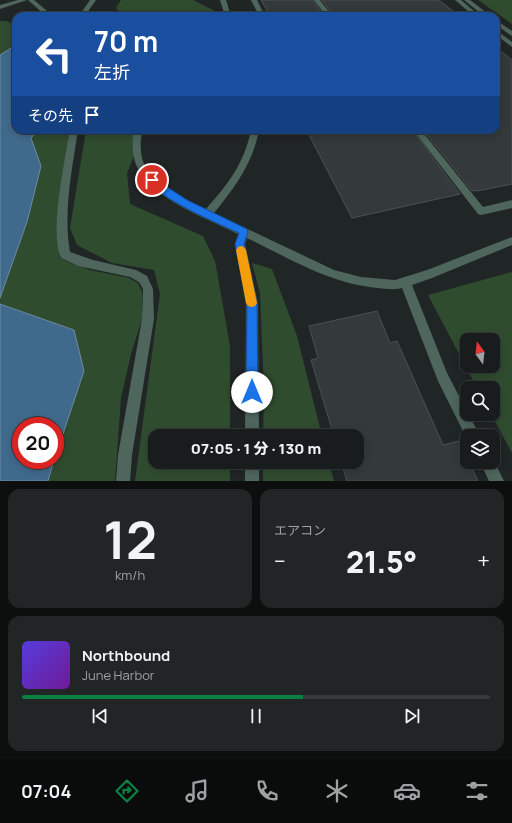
<!DOCTYPE html>
<html lang="ja">
<head>
<meta charset="utf-8">
<style>
	:root { --surface:#181c1c; --page:#212525; --text:#f1f3f6; --muted:#9fa1a3; --line:#363a3b; --accent:#0b8043 }
	body { margin:0; font-family:Manrope,"Noto Sans JP",sans-serif; background:var(--page); color:var(--text); height:100vh; display:flex; flex-direction:column; font-size:15px; white-space:nowrap }
	* { box-sizing:border-box; margin:0 }
	p { font-size:13px; color:var(--muted) }
	.icon { flex:none; width:22px; height:22px; fill:none; stroke:currentColor; stroke-width:2; stroke-linecap:round; stroke-linejoin:round }
	.map { position:relative; height:481px; overflow:hidden }
	.panel { display:flex; flex-direction:column; gap:8px; padding:8px; background:#0d0f0f; flex:1 }
	.panel>* { flex:none }
	.hud { position:absolute; left:12px; top:12px; width:488px; height:122px; border-radius:12px; box-shadow:0 2px 10px #0003,0 0 0 1px var(--line); background:#1a4fa0; color:#fff; overflow:hidden }
	.needle { width:26px; rotate:345deg }
	.controls { position:absolute; left:460px; top:333px; display:grid; gap:8px }
	.controls a { display:grid; place-items:center; width:40px; height:40px; border-radius:8px; background:var(--surface); box-shadow:0 2px 10px #0003,0 0 0 1px var(--line); font-size:20px }
	.speed { position:absolute; left:12px; top:417px; display:flex; gap:8px; font-size:20px; font-weight:700; text-align:center }
	.speed>* { display:grid; place-content:center; width:52px; height:52px; border-radius:50%; background:var(--surface); box-shadow:0 2px 10px #0003,0 0 0 1px var(--line); line-height:1 }
	.speed .limit { border:6px solid #d22; background:#fff; color:#111 }
	.pin { position:absolute; display:grid; place-items:center; width:34px; height:34px; color:#fff; margin:-17px; border:2px solid #fff; border-radius:50%; box-shadow:0 1px 4px #0007 }
	.me { position:absolute; width:44px; margin:-22px; rotate:0deg; stroke-linejoin:round; filter:drop-shadow(0 0 3px #0008) }
	.turn { display:flex; align-items:center; gap:14px; height:84px; padding:0 16px; font-size:18px }
	.turn .icon { width:52px; height:52px; stroke-width:2.5 }
	.turn b { display:block; font-size:28px; line-height:34px }
	.then { display:flex; align-items:center; height:38px; padding:0 16px; background:#0003; gap:8px; font-size:15px }
	.big { font-size:30px; font-weight:800; line-height:1.1 }
	.panel .widget { flex:1; display:flex; flex-direction:column; justify-content:center; gap:6px; min-width:0; padding:0 14px; border-radius:12px; background:var(--page) }
	.panel .dial { align-items:center; gap:0 }
	.dial b { font-size:52px; line-height:1 }
	.song { display:flex; align-items:center; gap:12px }
	.cover { width:48px; height:48px; border-radius:6px; background:linear-gradient(135deg,hsl(250 70% 55%),hsl(280 70% 35%)) }
	.played { height:4px; border-radius:2px; background:linear-gradient(90deg,var(--accent) 60%,var(--line) 60%) }
	.keys { display:flex; justify-content:space-around; direction:ltr }
	.heat { display:flex; justify-content:space-between; align-items:center; font-size:22px; direction:ltr }
	.panel .tiles { flex:1; display:grid; gap:8px; grid-template-columns:1fr 1fr }
	.widget:last-child { grid-column:span 2 }
	.trip { position:absolute; left:148px; top:429px; width:216px; height:40px; border-radius:12px; background:var(--surface); box-shadow:0 2px 10px #0003,0 0 0 1px var(--line); font-weight:800; line-height:40px; text-align:center }
	.menu { display:flex; height:64px; justify-content:space-around; align-items:center; background:#0a0b0b; color:var(--muted) }
	.menu .icon { width:28px; height:28px }
	.menu .on { color:var(--accent) }
	.menu b { font-size:18px; color:var(--text) }
	.map>svg:first-child { display:block }
	.green { fill:#304c2f; fill-rule:evenodd }
	.water { fill:#406a8c; stroke:#6d8ba3 }
	.building { fill:#343a3b; stroke:#4b5052 }
	.lines { fill:none; stroke-linecap:round; stroke-linejoin:round }
	.minor { fill:#4e665c; fill-rule:evenodd }
	.route { fill:#1a73e8; stroke:#114b97 }
	.slow { fill:#f59e0b }
</style>
</head>
<body>
<div class="map">
<svg width="512" height="481" viewBox="0 0 512 481">
	<rect width="100%" height="100%" fill="#202625"/>
	<g class="green">
		<path d="M121,0H193L215,11L216,16H122L116,8Z"/>
		<path d="M478,0H512V24Z"/>
		<path d="M0,21H7L16,26V45L0,55Z"/>
		<path d="M39,130H70C64,169 51,221 60,258L75,265L90,270L129,278L138,283L142,292V319L131,354L121,398L115,481H48L84,371L24,312L0,304V298L27,222L41,166L30,138Z"/>
		<path d="M86,130H146L143,134L127,173L130,204L203,236L215,261L230,346V436H155V462H230V481H135L160,294L154,270L112,263L77,245L70,228Z"/>
		<path d="M252,263L272,269L297,336L322,436H263L264,392L260,293Z"/>
		<path d="M512,272V453L491,414H493V388H477L428,295ZM467,340H493V366H467Z"/>
		<path d="M263,462H329L334,481H263Z"/>
	</g>
	<g class="water">
		<path d="M16,45V130H39L31,138L41,166L27,222L0,298V55Z"/>
		<path d="M0,304L74,330L84,371L55,458V426H21V460H54L48,481H0Z"/>
	</g>
	<g class="building">
		<path d="M261,0H313L324,16H270Z"/>
		<path d="M322,0H439L459,16H333Z"/>
		<path d="M496,47L512,60V184L477,191L476,190L472,191L423,130H496Z"/>
		<path d="M325,130H412L460,194L352,218L308,133Z"/>
		<path d="M377,311L390,343L397,341L443,445L459,441L467,458V462H469L478,481H347L341,462H357V436H334L311,360L318,358L309,326Z"/>
	</g>
	<g class="lines">
		<g class="minor">
			<path d="M18,0H27L0,9V5Z"/>
			<path d="M28,0H34L53,16H46Z"/>
			<path d="M90,0H96L89,10L88,16H82L83,10Z"/>
			<path d="M220,0H226L231,16H225Z"/>
			<path d="M251,0H257L265,16H259Z"/>
			<path d="M314,0H320L332,16H326Z"/>
			<path d="M455,0H461L474,11L469,12Z"/>
			<path d="M464,0H470L491,16H484Z"/>
			<path d="M496,20L512,31V36L496,25Z"/>
			<path d="M496,30L512,42V47L496,35Z"/>
			<path d="M70,130H78C72,170 63,212 70,252L93,260L136,270L147,276L153,289L154,319L132,455L130,481H116L118,455L142,319L143,289L139,282L130,277L78,266L61,258C49,233 65,159 70,130Z"/>
			<path d="M133,130H141C141,139 140,149 142,158C149,185 183,199 206,209C228,184 244,164 251,130H259C253,163 235,187 214,213L334,270L361,277L395,280L427,270L512,237V245L432,278L412,285L447,373L480,436H467V439L438,381L402,288C394,290 386,289 378,288C330,284 289,258 247,238L245,244L258,304L259,436H245L246,304L235,244L238,234C207,218 142,196 134,158C132,149 133,139 133,130Z"/>
			<path d="M413,130H421L483,207L512,200V208L481,215L478,214Z"/>
			<path d="M493,459L504,481H489L480,462H493Z"/>
			<rect x="245" y="462" width="14" height="19"/>
		</g>
	</g>
	<path class="route" d="M152,177L187,200L247,229L248,232L244,244L257,304L258,392L256,396L252,398L248,396L246,392L247,304L235,244L239,233C217,223 159,199 148,180Z"/>
	<path class="slow" d="M241,246L244,247L246,250L257,303L255,306L252,307L248,306L246,303L236,250L238,247Z"/>
</svg>
<div class="controls">
<a><svg class="needle" viewBox="-14 -14 28 28"><path d="M0-13l5 13h-10z" fill="#e53935"/><path d="M0 13l5-13h-10z" fill="#9fa1a3"/></svg></a>
<a><svg class="icon" aria-label="search" viewBox="0 0 24 24"><circle cx="10" cy="10" r="6"/><path d="M15 15l6 6"/></svg></a>
<a><svg class="icon" aria-label="layers" viewBox="0 0 24 24"><path d="M12 4l9 5-9 5-9-5zM3 14l9 5 9-5"/></svg></a>
</div>
<div class="speed"><div class="limit">20</div></div>
<div class="pin" style="left:152px;top:180px;background:#d93025"><svg class="icon" aria-label="arrive" viewBox="0 0 24 24"><path d="M6 21V4h12l-3 4 3 4H6"/></svg></div>
<svg class="me" style="left:252px;top:392px" viewBox="-20 -20 40 40"><circle r="19" fill="#fff"/><path d="M0-13L10 11 0 6-10 11z" fill="#1a73e8"/></svg>
<div class="trip">07:05 · 1 分 · 130 m</div>
<div class="hud">
<div class="turn"><svg class="icon" aria-label="left" viewBox="0 0 24 24"><path d="M17 20v-9H6M10 6l-5 5 5 5"/></svg><div><b>70 m</b>左折</div></div>
<div class="then">その先<svg class="icon" aria-label="arrive" viewBox="0 0 24 24"><path d="M6 21V4h12l-3 4 3 4H6"/></svg></div>
</div>
</div>
<section class="panel">
<div class="tiles">
<div class="widget dial"><b>12</b><p>km/h</p></div>
<div class="widget"><p>エアコン</p>
<div class="heat"><a>−</a><b class="big">21.5°</b><a>+</a></div>
</div>
<div class="widget">
<div class="song"><i class="cover"></i><div><b>Northbound</b><p>June Harbor</p></div></div>
<div class="played"></div>
<div class="keys"><svg class="icon" aria-label="previous" viewBox="0 0 24 24"><path d="M18 5L8 12l10 7zM5 5v14"/></svg><svg class="icon" aria-label="pause" viewBox="0 0 24 24"><path d="M8 5v14M16 5v14"/></svg><svg class="icon" aria-label="next" viewBox="0 0 24 24"><path d="M6 5l10 7-10 7zM19 5v14"/></svg></div>
</div>
</div>
</section>
<nav class="menu">
<b>07:04</b>
<svg class="icon on" aria-label="directions" viewBox="0 0 24 24"><path d="M12 3l9 9-9 9-9-9zM9 14v-3h6M13 9l2 2-2 2"/></svg>
<svg class="icon" aria-label="music" viewBox="0 0 24 24"><path d="M9 18V5l10-2v13"/><circle cx="6" cy="18" r="3"/><circle cx="16" cy="16" r="3"/></svg>
<svg class="icon" aria-label="phone" viewBox="0 0 24 24"><path d="M5 4h4l2 5-3 2q2 4 5 5l2-3 5 2v4C11 20 4 13 5 4z"/></svg>
<svg class="icon" aria-label="climate" viewBox="0 0 24 24"><path d="M12 3v18M4 7l16 10M4 17L20 7"/></svg>
<svg class="icon" aria-label="car" viewBox="0 0 24 24"><path d="M5 17H2v-5l4-1 3-4h7l3 4 3 1v5h-3M9 17h6M6 11h13"/><circle cx="7" cy="17" r="2"/><circle cx="17" cy="17" r="2"/></svg>
<svg class="icon" aria-label="filters" viewBox="0 0 24 24"><path d="M4 7h16M4 17h16"/><circle cx="9" cy="7" r="2"/><circle cx="15" cy="17" r="2"/></svg>
</nav>
</body>
</html>
